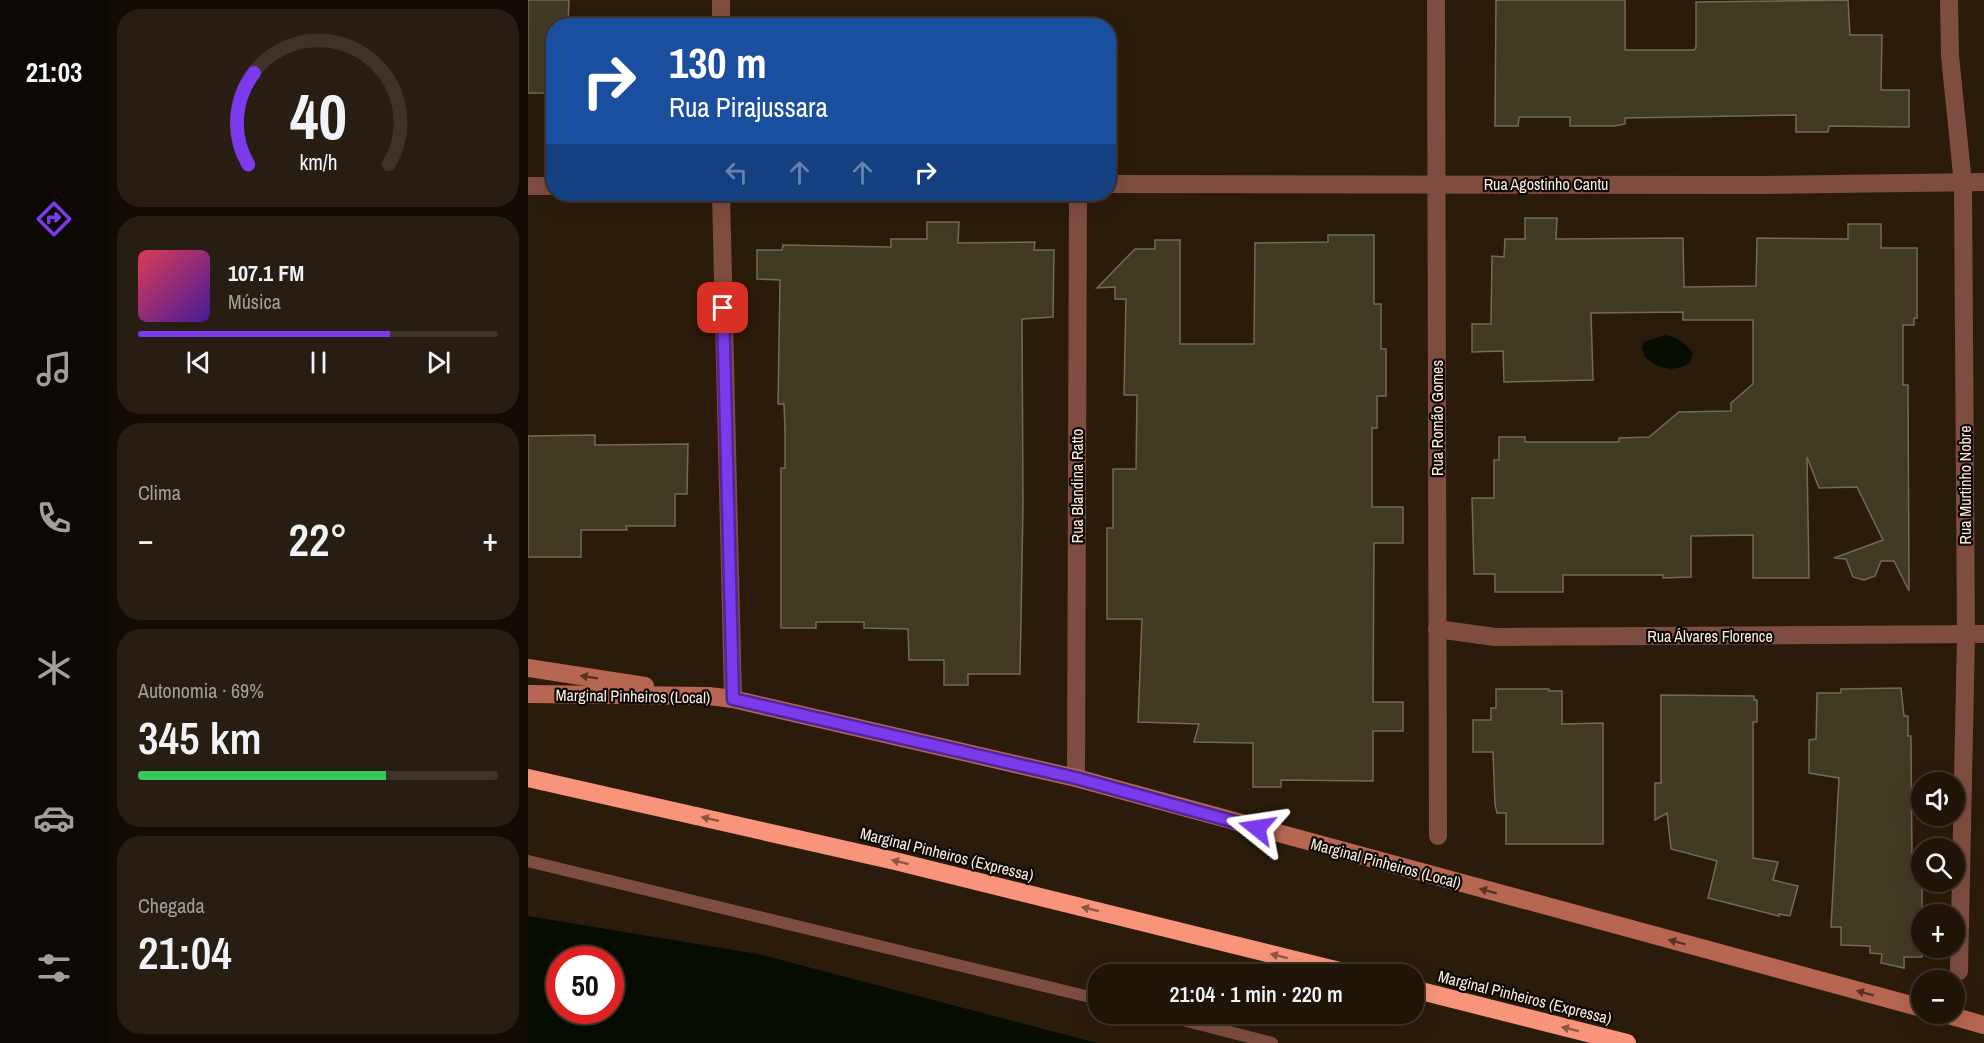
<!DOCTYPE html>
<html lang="pt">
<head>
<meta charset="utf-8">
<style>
	:root { --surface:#201408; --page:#281d12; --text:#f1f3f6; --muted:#a29e9c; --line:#3d3329; --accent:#7c3aed }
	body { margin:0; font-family:"Archivo Narrow",sans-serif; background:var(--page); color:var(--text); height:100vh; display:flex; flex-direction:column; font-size:22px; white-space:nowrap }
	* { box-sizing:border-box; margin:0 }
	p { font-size:20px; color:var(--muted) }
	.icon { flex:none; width:33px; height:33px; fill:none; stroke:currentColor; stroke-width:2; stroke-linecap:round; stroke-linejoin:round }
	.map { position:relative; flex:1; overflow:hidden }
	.details { display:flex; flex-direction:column; gap:9px; padding:9px; background:#120b04; width:420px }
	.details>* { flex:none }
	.top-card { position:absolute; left:18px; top:18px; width:570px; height:183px; border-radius:24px; box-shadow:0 6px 24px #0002,0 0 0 2px var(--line); background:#1a4fa0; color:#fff; overflow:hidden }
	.buttons { position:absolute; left:1383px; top:772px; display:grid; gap:12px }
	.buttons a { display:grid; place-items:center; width:54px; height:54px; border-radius:50%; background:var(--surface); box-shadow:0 6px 24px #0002,0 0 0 2px var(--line); font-size:30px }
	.speed { position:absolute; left:18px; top:946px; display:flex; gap:12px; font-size:30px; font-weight:700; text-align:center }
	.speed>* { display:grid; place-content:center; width:78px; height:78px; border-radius:50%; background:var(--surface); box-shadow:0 6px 24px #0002,0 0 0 2px var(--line); line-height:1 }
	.speed .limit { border:9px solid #d22; background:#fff; color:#111 }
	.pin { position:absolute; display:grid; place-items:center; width:51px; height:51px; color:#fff; margin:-26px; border-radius:12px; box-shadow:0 3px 9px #0006 }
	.me { position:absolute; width:66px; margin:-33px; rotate:285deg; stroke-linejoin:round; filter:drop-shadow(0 0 4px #0008) }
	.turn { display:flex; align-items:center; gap:21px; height:126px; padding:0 24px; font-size:27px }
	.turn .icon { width:78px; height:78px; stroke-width:2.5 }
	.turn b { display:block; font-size:42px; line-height:51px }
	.lanes { display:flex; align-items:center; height:57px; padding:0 24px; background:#0003; justify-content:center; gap:30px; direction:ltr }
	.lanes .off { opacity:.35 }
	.big { font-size:45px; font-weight:600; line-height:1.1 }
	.details .card { flex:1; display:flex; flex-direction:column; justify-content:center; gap:9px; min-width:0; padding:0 21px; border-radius:24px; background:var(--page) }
	.details .dial { align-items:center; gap:0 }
	.dial svg { height:156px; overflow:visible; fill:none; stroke:var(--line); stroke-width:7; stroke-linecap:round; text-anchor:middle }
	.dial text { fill:var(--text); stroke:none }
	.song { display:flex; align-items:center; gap:18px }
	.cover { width:72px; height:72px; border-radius:9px; background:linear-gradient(135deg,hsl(350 70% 55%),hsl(260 70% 35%)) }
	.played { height:6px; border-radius:3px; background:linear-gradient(90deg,var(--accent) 70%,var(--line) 70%) }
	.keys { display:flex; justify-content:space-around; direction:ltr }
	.heat { display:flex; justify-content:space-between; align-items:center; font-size:33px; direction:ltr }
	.charge { height:9px; border-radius:4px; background:linear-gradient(90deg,#34c759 69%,var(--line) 0) }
	.trip { position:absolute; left:560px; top:964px; width:336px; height:60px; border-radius:24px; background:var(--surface); box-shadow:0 6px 24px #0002,0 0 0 2px var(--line); font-weight:600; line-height:60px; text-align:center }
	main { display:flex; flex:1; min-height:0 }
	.tabs { display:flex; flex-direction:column; width:108px; justify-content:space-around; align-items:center; background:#0d0803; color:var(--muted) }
	.tabs .icon { width:42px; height:42px }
	.tabs .selected { color:var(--accent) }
	.tabs b { font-size:27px; color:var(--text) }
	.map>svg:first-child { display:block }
	.water { fill:#070c00; fill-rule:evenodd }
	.building { fill:#413a23; stroke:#726b52; stroke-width:1.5 }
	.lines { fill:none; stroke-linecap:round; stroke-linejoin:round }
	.lane { stroke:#7f4d40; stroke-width:12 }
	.street { stroke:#7f4d40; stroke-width:18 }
	.secondary { stroke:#b66651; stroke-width:18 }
	.highway { stroke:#f89479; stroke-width:18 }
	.oneway { fill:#5a3226 }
	.oneway2 { fill:#8f5544 }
	.route-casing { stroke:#51269a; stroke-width:15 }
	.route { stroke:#7c3aed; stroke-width:10 }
	.labels { text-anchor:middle; stroke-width:4.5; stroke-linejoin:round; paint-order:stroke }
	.street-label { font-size:16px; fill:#faeee4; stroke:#0e0703 }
</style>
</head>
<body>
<main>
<nav class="tabs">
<b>21:03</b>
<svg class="icon selected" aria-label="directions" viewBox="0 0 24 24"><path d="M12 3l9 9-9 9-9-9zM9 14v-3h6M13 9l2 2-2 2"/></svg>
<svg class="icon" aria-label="music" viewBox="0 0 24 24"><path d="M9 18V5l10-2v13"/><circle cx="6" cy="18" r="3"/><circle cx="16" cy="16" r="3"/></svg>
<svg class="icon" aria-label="phone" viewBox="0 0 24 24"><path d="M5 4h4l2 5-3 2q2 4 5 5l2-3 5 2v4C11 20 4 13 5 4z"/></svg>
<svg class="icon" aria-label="climate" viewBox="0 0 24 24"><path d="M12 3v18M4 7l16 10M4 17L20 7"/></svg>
<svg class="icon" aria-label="car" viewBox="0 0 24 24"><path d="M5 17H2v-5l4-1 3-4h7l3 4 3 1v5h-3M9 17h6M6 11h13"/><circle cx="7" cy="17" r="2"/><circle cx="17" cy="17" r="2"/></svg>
<svg class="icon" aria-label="filters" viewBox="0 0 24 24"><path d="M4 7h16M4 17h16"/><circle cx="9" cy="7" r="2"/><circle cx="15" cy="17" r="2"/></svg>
</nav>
<section class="details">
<div class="card dial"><svg viewBox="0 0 100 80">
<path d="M14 69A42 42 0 1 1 86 69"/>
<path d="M14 69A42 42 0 0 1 17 22" stroke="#7c3aed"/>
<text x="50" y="56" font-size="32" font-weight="700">40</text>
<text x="50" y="72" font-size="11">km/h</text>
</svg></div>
<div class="card">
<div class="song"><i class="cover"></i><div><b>107.1 FM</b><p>Música</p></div></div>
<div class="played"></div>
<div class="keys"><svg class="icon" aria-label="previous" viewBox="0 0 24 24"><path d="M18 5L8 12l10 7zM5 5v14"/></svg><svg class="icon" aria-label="pause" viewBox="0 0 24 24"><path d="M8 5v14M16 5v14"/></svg><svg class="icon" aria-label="next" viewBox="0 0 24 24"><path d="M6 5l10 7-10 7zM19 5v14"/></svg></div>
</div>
<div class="card"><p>Clima</p>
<div class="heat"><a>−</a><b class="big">22°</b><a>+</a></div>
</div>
<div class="card"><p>Autonomia · 69%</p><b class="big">345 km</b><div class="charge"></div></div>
<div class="card"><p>Chegada</p><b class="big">21:04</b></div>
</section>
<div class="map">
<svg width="1456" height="1043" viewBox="0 0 1456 1043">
	<rect width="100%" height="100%" fill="#2b1b0a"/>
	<g class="water">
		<path d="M1137,335C1150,337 1157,343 1165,353L1162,363C1146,373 1130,369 1117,357L1114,348L1116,342Z"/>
		<path d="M0,916L230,954L569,1043H0ZM32,960H82V1011H32Z"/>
	</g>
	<g class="building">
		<path d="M0,0H41L40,26H26V93H0Z"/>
		<path d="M968,0H1097V50H1166L1168,47V2L1320,0L1322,35H1354L1353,90H1381V127L1301,126L1300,132H1268V115L1097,118V124L1087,126H1042V117H991L990,126H967Z"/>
		<path d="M997,218H1029L1028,239L1155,238L1156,287L1228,286L1229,238L1320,239V224H1353V248H1389V318H1386V325H1375V385H1380L1381,591L1366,561H1353L1347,576L1336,580L1325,577L1318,559L1306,558L1355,540L1329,487L1291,488L1279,457L1281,578H1225V535L1163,536V577L1135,578V575H1035V592H967V574H946L944,498H966V460H971V437H997V442H1091V438L1121,437L1151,412L1203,411V403L1225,384V320H1155V312L1063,313L1065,380L976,382L975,351L944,352V324H963L964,256L976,257L977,239H997Z"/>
		<path d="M399,222H431L430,243L507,242L506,250H526L525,317L494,319L495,505L492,674H440V685H416V660H381L380,629L336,628V622H288V628H253V468H257V432L256,404H250L252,280L229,279V250H254L255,245L363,247V239H399Z"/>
		<path d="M800,235H846V304H853V349H858V396H849V428H844V507H875V543H846L845,702H875V731H845V781L753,780V787H725V743L666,742L671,724L610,722L614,619H579V528H585V469H608L609,395H596L598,299H587V287L569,288L607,249H627V240H652V344H726L727,243L800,242Z"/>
		<path d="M67,435V445L160,444L159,494H147V526H98L99,530H53V557H0V436Z"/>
		<path d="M1373,688L1376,716H1380V736H1383L1384,864H1394V957H1376V968L1353,963L1354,954L1342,953V946L1313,945V927H1303L1311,778L1281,773V740L1288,739L1289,693H1313V689Z"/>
		<path d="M968,689H1021V691H1034V724L1075,723V844H978V813H969L967,805L965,752H945V720H963V708H968Z"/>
		<path d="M1133,695L1226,696V700H1229V722H1225V858L1250,862L1245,880L1270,886L1262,916L1251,914V916L1180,898L1189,861L1143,849L1139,813L1127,820V783H1133Z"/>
	</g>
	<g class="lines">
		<g class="lane">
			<path d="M0,861L570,999"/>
			<path d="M632,1014L744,1043"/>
		</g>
		<g class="street">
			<path d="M908,0L910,836"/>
			<path d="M1421,0L1422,56L1435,184L1438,636L1431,971"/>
			<path d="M193,26V0"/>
			<path d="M580,184L1236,185L1456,182"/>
			<path d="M0,186H26"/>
			<path d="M193,194L205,699"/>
			<path d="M909,629L967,637L1456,634"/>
			<path d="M548,778L550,194"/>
		</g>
		<g class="secondary">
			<path d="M0,668L117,686"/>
			<path d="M0,694L181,696L205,699L548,778L1394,1008"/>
			<path d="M1417,1014L1456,1025"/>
		</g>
		<g class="highway">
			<path d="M0,778L367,861L828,975"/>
			<path d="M885,989L1099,1043"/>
		</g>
	</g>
	<defs><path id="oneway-solid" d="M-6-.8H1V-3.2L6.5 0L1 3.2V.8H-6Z" transform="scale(1.5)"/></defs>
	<g class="oneway">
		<use href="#oneway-solid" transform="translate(61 677) rotate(-171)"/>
		<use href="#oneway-solid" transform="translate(960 891) rotate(-165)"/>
		<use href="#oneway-solid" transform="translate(1149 942) rotate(-165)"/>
		<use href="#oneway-solid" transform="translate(1337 993) rotate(-165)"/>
	</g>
	<g class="oneway2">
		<use href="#oneway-solid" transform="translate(182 819) rotate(-167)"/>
		<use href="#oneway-solid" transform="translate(372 862) rotate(-166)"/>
		<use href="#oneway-solid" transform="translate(562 909) rotate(-166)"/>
		<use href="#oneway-solid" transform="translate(751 956) rotate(-166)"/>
		<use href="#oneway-solid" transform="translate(1042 1029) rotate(-166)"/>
	</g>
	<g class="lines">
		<g class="route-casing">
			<path id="route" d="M195,308L205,699L548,778L729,828"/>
		</g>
		<use href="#route" class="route"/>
	</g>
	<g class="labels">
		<g class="street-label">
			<text x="1018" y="190">Rua Agostinho Cantu</text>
			<text transform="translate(909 418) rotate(-90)" y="6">Rua Romão Gomes</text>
			<text transform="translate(1437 485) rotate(-90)" y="6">Rua Murtinho Nobre</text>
			<text transform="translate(549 486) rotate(-90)" y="6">Rua Blandina Ratto</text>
			<text x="1182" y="642">Rua Álvares Florence</text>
			<text transform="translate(105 696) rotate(1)" y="6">Marginal Pinheiros (Local)</text>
			<text transform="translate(419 854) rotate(14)" y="6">Marginal Pinheiros (Expressa)</text>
			<text transform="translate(858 863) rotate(15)" y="6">Marginal Pinheiros (Local)</text>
			<text transform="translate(997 997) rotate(14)" y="6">Marginal Pinheiros (Expressa)</text>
		</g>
	</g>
</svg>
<div class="buttons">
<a><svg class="icon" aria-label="sound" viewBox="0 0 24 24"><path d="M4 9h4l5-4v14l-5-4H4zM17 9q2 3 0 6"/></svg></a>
<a><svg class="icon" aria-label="search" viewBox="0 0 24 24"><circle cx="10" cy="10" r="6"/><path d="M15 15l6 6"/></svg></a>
<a>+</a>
<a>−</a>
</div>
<div class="speed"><div class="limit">50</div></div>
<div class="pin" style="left:195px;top:308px;background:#d93025"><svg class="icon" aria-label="arrive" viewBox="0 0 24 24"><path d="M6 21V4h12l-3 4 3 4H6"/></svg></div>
<svg class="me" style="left:729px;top:828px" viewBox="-20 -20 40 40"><path d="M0-17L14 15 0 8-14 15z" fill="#7c3aed" stroke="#fff" stroke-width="4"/></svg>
<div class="trip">21:04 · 1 min · 220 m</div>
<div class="top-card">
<div class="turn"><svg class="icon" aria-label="right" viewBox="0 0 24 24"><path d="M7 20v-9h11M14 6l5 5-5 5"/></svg><div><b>130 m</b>Rua Pirajussara</div></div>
<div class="lanes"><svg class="icon off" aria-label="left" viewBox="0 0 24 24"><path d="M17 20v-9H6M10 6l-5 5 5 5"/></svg><svg class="icon off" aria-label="ahead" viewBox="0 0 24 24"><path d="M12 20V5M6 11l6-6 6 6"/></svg><svg class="icon off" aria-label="ahead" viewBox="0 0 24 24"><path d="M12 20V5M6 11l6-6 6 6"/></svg><svg class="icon" aria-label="right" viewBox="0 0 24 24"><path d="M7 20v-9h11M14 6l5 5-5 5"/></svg></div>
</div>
</div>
</main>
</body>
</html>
